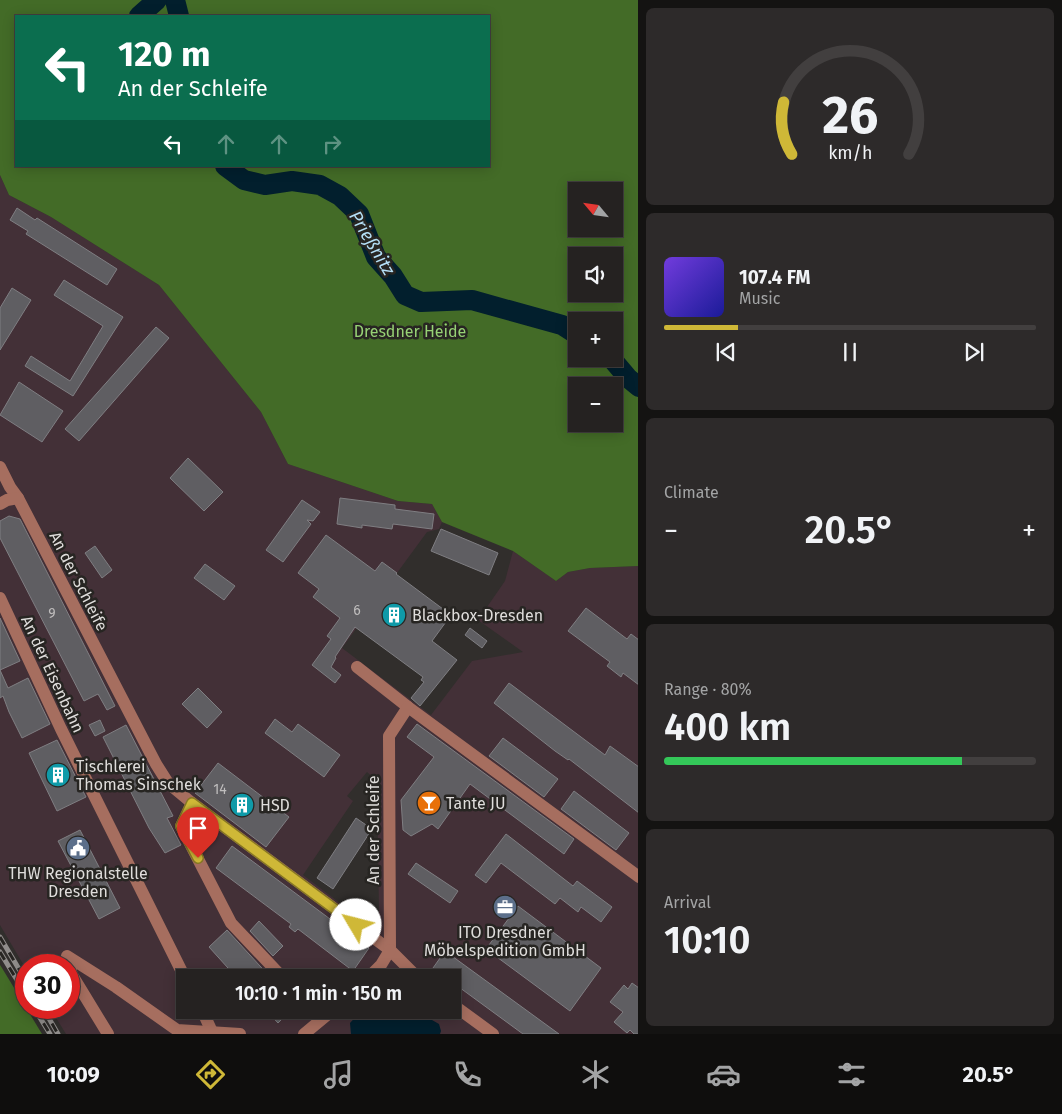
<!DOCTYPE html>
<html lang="en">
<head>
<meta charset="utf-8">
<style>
	:root { --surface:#252221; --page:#2d2a2a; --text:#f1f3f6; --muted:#a3a4a5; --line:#423f3f; --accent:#cfb837 }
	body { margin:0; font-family:"Fira Sans",sans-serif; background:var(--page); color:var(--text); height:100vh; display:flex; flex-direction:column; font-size:19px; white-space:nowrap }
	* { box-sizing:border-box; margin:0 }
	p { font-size:16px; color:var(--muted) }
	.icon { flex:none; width:28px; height:28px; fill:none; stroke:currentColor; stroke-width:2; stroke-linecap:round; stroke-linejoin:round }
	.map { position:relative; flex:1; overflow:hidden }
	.panel { display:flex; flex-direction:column; gap:8px; padding:8px; background:#141312; width:424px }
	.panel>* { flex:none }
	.top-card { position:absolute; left:15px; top:15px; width:475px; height:152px; border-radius:0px; box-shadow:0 2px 12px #0003,0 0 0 1px var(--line); background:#0b6e4f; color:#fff; overflow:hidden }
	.needle { width:32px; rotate:299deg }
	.buttons { position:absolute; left:568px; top:182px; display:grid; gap:10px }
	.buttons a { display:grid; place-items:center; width:55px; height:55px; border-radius:0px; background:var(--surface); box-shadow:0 2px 12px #0003,0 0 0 1px var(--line); font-size:25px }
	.speed { position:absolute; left:15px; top:954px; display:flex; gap:10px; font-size:25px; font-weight:700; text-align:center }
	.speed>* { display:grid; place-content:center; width:65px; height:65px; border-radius:50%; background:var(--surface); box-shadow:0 2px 12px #0003,0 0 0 1px var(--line); line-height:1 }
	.speed .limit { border:8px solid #d22; background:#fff; color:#111 }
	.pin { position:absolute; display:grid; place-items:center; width:42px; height:42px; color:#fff; margin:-51px -21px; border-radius:50% 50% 50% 0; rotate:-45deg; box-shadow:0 0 5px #0007 }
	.pin .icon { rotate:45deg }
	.me { position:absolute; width:55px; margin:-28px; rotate:307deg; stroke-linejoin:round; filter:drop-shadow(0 0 4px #0008) }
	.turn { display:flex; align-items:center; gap:18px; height:105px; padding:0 20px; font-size:22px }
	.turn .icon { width:65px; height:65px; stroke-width:2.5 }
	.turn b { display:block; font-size:35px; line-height:42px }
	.lanes { display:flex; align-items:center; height:48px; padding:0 20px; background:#0003; justify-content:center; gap:25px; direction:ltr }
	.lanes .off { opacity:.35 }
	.big { font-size:38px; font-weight:600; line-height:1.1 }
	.panel .widget { flex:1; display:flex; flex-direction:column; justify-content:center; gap:8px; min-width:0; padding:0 18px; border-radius:8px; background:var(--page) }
	.panel .dial { align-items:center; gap:0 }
	.dial svg { height:130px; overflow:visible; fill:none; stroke:var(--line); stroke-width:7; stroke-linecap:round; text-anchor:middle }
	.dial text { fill:var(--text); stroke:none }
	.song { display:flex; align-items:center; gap:15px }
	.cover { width:60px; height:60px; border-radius:8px; background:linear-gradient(135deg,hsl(260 70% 55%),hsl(240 70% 35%)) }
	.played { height:5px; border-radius:2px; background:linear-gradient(90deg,var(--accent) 20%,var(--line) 20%) }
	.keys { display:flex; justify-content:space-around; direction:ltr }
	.heat { display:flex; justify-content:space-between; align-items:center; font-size:28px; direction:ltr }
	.charge { height:8px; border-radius:4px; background:linear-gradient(90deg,#34c759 80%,var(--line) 0) }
	.trip { position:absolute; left:176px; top:969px; width:285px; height:50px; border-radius:0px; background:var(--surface); box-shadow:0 2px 12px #0003,0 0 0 1px var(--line); font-weight:600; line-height:50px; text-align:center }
	.dock { display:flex; height:80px; justify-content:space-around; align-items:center; background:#0f0e0d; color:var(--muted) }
	.dock .icon { width:35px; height:35px }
	.dock .active { color:var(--accent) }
	.dock b { font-size:22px; color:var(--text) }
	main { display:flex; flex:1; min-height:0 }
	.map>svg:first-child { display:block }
	.industrial { fill:#433037; fill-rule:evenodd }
	.forest { fill:#436b27; fill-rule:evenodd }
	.water { fill:#021f2d }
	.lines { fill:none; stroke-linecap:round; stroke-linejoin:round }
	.river { stroke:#021f2d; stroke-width:20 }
	.building { fill:#5f5e62; stroke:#7f7e82 }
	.minor { stroke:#a66e5f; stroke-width:12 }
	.rail-casing { stroke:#908d8b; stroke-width:5 }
	.rail { stroke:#272522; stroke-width:3; stroke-dasharray:9; stroke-linecap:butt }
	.route-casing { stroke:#877824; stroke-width:12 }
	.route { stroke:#cfb837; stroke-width:9 }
	.labels { text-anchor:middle; stroke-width:5; stroke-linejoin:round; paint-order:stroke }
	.number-label { font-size:14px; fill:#bfbdbd }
	.park-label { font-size:16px; fill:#97d275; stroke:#272522 }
	.street-label { font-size:16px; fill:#dfdddb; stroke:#272522 }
	.poi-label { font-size:16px; fill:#dfdddb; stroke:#272522; text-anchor:start }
	.water-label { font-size:18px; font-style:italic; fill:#b4dff6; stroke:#272522 }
</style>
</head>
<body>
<main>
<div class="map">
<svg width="639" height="1034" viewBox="0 0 639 1034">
	<rect width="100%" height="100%" fill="#312e2c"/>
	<path class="industrial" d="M0,175L9,195L51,217L159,285L261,412L288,464L398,501L432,504L442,522L439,529L427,532L342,648L431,715L472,661L523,652L478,620L505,581L513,551L556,581L568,572L590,568L638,566V1034H66L50,1008H69V965H26V969L0,925ZM367,772L377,781L379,912L375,918L362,920L303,875L353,801L347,796ZM185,978H452V1010H185Z"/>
	<g class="forest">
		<path d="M0,0H638V566L590,568L568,572L556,581L513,551L442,522L432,504L398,501L288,464L261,412L159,285L51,217L9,195L0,175ZM16,16H489V166H16ZM576,191H614V229H576ZM576,256H614V294H576ZM576,321H614V359H576ZM576,386H614V424H576Z"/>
		<path d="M0,965L2,968L42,1034H0Z"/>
	</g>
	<path class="water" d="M362,1010H426L432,1020L439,1024L441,1031L440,1034H351L350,1023Z"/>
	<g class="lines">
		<g class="river">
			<path d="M175,0L179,16"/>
			<path d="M139,16L157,0"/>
			<path d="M225,166L244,180L265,185L292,181L320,185L340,196L359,214L376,257L393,276L405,295L421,302L472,300L562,325L576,334"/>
			<path d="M612,359L628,378L639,387"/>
		</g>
	</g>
	<g class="building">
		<path d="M17,208L35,220L37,218L117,269L107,285L26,234L28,231L10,220Z"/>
		<path d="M64,280L123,317L73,396L25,366L31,356L70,381L103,326L54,295Z"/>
		<path d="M12,288L31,300L0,350V308Z"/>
		<path d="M156,327L169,338L79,441L65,429Z"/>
		<path d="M19,382L63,411L42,442L0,415Z"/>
		<path d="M188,458L223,492L204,511L170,478Z"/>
		<path d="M340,498L395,505V509L434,514L432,529L393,524L392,529L362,525V528L337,524Z"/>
		<path d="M302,500L320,512L313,521L307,520L311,524L283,562L266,550Z"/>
		<path d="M9,516L20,519L115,706L107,710L98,694L84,701L0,538V521Z"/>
		<path d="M441,529L498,553L489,575L431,551Z"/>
		<path d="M326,535L375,571L382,562L397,573L396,574L451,615L432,641L457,660L420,706L411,698L424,682L421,680L423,677L355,627L335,657L336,658L331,667L341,675L335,683L312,665L331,639L327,636L340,618L313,597L319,589L298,573Z"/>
		<path d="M95,546L112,570L102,578L85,553Z"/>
		<path d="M205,564L235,586L224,600L194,578Z"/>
		<path d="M586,608L627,639L631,634L639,640V685L623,673L621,677L607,666L610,662L568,631Z"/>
		<path d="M0,618L20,661L0,670L8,688L28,678L50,724L22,738L9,712L3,696L0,698Z"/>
		<path d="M470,628L487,641L482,648L465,635Z"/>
		<path d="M509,683L605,755L610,746L639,767V813L569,759L568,760L555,751L494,703Z"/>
		<path d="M198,688L222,712L207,728L182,704Z"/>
		<path d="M275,719L292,732L298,724L340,755L324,777L265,733Z"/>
		<path d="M100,720L105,731L95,736L89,725Z"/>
		<path d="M417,724L574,839L564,854L470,784L438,829L432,824L411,836L403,830L401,800L434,757L407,737Z"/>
		<path d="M126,725L173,816L167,818L181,845L165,853L149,828L103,737Z"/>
		<path d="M503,738L558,779L544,797L489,756Z"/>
		<path d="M57,740L86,797L57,811L29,753Z"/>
		<path d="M218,763L289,817L266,847L195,793Z"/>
		<path d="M574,791L629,833L616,850L561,809Z"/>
		<path d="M356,818L372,829L333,889L317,878Z"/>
		<path d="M80,830L120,908L99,919L58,841Z"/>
		<path d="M506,834L573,886L577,881L612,907L601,922L581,907L578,912L560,898L555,904L501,863L486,883L475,875Z"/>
		<path d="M232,846L369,948L353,971L298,929L295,932L289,927L291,924L216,868Z"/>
		<path d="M416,863L458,891L450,903L408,874Z"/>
		<path d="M518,906L601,968L570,1011L486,949Z"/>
		<path d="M259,921L283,946L273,956L250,931Z"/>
		<path d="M227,930L271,978H237L209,947Z"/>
		<path d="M445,951L559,1034H523L452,982V978H446L433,968Z"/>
		<path d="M632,983L639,988V1034H634L630,1030L627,1033L614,1022L623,1012L610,1002L624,985L628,989Z"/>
		<path d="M266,1010H291L278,1023Z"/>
	</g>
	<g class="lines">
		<g class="minor">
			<path d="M0,467L10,487L18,498L156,764L168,783L192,803L390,950L418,978"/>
			<path d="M0,504L7,500L18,498"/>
			<path d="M0,598L61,729L185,978"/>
			<path d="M357,667L408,707L639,877"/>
			<path d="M192,803L181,826L231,923L283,978"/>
			<path d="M390,950L389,736L408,707"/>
			<path d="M368,978L381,965L390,950"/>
			<path d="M452,1004L493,1034"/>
			<path d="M202,1010L213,1034"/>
			<path d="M108,1034L72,975L67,956L116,987L177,1030L240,1034"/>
			<path d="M304,1034L333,1010"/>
		</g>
		<g class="rail-casing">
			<g id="rail">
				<path d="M0,937L26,981"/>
				<path d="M0,952L26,995"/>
				<path d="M34,1008L50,1034"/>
				<path d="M43,1008L58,1034"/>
			</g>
		</g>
		<use href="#rail" class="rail"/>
	</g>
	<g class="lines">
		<g class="route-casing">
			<path id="route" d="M198,858L181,826L192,803L356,925"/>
		</g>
		<use href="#route" class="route"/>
	</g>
	<defs>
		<g id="building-disc" transform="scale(1.25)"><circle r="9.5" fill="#0f9aa8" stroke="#272522"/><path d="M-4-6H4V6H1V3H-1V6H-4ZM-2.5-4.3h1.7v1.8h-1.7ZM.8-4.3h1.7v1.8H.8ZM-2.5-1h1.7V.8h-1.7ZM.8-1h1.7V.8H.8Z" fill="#fff"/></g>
		<g id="bar-disc" transform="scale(1.25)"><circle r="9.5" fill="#e8710a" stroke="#272522"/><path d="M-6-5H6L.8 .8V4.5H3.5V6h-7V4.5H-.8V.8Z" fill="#fff"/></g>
		<g id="civic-disc" transform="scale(1.25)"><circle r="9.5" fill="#5c6f8a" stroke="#272522"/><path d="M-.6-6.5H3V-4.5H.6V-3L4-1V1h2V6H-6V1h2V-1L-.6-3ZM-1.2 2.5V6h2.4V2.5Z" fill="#fff"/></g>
		<g id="office-disc" transform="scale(1.25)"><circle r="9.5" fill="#5c6f8a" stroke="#272522"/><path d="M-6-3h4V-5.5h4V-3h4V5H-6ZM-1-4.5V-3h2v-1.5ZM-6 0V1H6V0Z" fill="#fff"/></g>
	</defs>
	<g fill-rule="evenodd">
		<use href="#building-disc" x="394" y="615"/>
		<use href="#building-disc" x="58" y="775"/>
		<use href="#bar-disc" x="429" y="803"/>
		<use href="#building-disc" x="242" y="805"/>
		<use href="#civic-disc" x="78" y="848"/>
		<use href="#office-disc" x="505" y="907"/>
	</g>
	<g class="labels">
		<g class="number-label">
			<text x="357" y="615">6</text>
			<text x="52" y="618">9</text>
			<text x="220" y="794">14</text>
		</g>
		<g class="park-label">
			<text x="410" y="337">Dresdner Heide</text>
		</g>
		<g class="street-label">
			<text transform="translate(79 581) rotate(63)" y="6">An der Schleife</text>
			<text transform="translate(53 674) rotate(65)" y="6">An der Eisenbahn</text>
			<text transform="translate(373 830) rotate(-90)" y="6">An der Schleife</text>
		</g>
		<g class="poi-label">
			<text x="412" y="621">Blackbox-Dresden</text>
			<text x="76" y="772">Tischlerei<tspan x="76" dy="18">Thomas Sinschek</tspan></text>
			<text x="446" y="809">Tante JU</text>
			<text x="260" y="811">HSD</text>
			<text x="78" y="879" text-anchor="middle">THW Regionalstelle<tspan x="78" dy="18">Dresden</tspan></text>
			<text x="505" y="938" text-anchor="middle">ITO Dresdner<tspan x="505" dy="18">Möbelspedition GmbH</tspan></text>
		</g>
		<g class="water-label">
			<text transform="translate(372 243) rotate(59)" y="6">Prießnitz</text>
		</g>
	</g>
</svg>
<div class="buttons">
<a><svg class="needle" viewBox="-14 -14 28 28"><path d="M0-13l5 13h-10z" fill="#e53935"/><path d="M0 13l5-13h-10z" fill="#a3a4a5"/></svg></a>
<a><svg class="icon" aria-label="sound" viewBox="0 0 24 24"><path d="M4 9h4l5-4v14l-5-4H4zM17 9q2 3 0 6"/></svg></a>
<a>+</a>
<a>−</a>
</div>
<div class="speed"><div class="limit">30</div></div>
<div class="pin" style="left:198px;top:858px;background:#d93025"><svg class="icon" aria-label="arrive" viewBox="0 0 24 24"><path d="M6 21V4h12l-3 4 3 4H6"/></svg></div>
<svg class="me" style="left:356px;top:925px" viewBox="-20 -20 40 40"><circle r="19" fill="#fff"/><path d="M0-13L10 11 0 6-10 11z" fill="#cfb837"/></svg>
<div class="trip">10:10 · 1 min · 150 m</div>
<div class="top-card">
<div class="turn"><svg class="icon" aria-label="left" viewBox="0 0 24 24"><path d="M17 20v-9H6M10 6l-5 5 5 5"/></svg><div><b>120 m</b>An der Schleife</div></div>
<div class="lanes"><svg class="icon" aria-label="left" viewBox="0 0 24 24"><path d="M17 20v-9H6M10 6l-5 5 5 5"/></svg><svg class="icon off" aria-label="ahead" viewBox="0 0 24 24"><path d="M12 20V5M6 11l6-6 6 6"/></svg><svg class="icon off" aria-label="ahead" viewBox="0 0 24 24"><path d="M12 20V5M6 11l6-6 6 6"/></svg><svg class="icon off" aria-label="right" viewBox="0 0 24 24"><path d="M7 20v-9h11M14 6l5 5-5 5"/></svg></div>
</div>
</div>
<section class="panel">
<div class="widget dial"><svg viewBox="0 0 100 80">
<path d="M14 69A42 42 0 1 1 86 69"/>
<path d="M14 69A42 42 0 0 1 9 37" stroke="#cfb837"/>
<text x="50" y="56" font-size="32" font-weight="700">26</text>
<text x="50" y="72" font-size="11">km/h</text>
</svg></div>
<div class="widget">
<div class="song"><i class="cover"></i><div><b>107.4 FM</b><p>Music</p></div></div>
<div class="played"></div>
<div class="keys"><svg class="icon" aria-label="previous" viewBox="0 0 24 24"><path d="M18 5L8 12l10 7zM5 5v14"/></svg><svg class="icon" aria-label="pause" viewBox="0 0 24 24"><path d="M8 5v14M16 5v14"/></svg><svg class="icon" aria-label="next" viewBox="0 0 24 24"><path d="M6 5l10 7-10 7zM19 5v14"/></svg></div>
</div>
<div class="widget"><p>Climate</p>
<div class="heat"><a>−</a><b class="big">20.5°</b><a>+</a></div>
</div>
<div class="widget"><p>Range · 80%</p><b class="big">400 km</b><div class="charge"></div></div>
<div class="widget"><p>Arrival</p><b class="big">10:10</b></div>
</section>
</main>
<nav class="dock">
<b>10:09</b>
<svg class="icon active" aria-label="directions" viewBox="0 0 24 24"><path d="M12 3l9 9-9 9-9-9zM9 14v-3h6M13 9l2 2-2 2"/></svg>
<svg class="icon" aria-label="music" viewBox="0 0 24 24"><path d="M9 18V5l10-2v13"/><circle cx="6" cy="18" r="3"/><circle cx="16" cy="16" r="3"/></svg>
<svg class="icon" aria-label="phone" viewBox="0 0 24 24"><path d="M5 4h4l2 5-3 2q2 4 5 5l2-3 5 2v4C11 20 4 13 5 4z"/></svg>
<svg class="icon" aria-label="climate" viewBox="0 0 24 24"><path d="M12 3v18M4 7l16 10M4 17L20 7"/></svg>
<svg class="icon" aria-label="car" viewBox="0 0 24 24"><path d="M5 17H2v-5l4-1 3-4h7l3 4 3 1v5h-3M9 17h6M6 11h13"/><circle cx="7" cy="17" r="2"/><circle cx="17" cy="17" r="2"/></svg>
<svg class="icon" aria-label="filters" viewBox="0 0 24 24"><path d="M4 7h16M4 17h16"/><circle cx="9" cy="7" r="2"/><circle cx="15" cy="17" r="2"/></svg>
<b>20.5°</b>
</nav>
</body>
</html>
